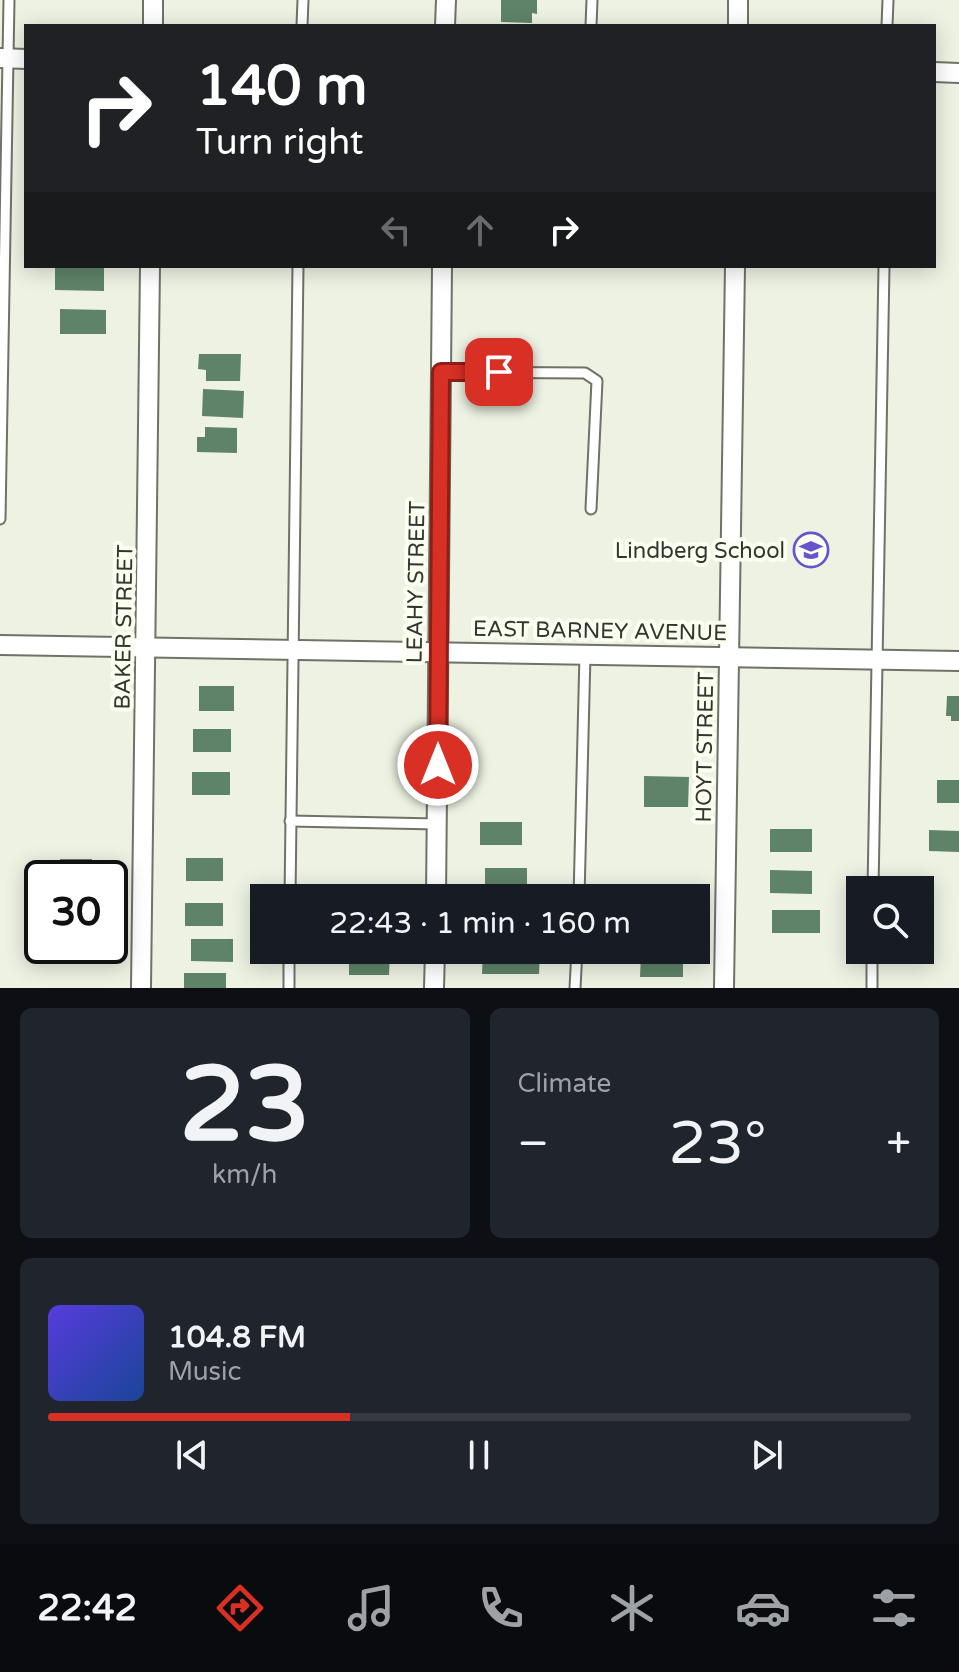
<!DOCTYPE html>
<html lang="en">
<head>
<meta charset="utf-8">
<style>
	:root { --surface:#171b24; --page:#20242c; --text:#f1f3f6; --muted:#9ea1a6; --line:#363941; --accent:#d93025 }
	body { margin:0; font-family:"Varela Round",sans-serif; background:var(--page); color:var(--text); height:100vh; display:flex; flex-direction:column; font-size:30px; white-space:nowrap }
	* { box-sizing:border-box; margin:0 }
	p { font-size:26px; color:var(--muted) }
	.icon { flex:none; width:44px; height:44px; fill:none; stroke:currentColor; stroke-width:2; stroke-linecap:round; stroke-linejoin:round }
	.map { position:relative; height:988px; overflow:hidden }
	.drawer { display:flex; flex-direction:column; gap:20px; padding:20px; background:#0d0f14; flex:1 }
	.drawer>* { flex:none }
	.top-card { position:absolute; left:24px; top:24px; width:912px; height:244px; border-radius:0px; box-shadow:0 4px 20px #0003; background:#202124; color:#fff; overflow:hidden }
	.fabs { position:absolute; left:846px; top:876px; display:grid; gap:16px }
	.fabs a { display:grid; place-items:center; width:88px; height:88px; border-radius:0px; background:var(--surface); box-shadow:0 4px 20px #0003; font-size:40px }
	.speed { position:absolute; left:24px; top:860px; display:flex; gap:16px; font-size:40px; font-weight:700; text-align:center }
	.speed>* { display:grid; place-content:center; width:104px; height:104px; border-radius:50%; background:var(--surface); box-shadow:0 4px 20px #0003; line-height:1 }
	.speed .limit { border:4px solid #111; border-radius:12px; background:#fff; color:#111 }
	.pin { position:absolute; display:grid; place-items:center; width:68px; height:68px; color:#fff; margin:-34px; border-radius:16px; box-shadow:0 4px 12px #0006 }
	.me { position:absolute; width:88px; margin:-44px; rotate:0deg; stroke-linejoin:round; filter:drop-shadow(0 0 6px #0008) }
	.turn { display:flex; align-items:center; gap:28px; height:168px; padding:0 40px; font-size:36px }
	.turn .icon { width:104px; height:104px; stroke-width:2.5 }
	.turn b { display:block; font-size:56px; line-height:68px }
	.lanes { display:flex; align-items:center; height:76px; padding:0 40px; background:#0003; justify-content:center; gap:40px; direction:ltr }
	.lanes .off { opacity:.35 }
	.big { font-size:60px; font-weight:600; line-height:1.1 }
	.drawer .tile { flex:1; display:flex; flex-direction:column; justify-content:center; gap:12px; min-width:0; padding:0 28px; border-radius:12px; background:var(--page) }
	.drawer .dial { align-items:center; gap:0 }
	.dial b { font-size:104px; line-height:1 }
	.song { display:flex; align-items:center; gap:24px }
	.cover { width:96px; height:96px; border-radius:12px; background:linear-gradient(135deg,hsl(250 70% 55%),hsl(220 70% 35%)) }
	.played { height:8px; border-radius:4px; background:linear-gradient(90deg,var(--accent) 35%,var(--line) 35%) }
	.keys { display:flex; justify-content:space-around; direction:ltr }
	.heat { display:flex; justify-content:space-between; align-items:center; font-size:44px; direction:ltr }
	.drawer .tiles { flex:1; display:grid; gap:20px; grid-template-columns:1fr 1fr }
	.tile:last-child { grid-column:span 2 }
	.trip { position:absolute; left:250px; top:884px; width:460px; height:80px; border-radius:0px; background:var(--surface); box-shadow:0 4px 20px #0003; font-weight:600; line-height:80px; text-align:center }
	.dock { display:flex; height:128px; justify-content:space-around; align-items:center; background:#090b0e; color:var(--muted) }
	.dock .icon { width:56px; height:56px }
	.dock .on { color:var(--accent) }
	.dock b { font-size:36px; color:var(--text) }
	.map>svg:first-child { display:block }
	.building { fill:#5f8369 }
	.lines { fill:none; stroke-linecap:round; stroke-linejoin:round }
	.service-casing { stroke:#6f7266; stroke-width:13 }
	.minor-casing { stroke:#6f7266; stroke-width:22 }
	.service { stroke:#fff; stroke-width:9 }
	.minor { stroke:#fff; stroke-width:18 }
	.route-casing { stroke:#8d1f18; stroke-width:20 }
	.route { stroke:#d93025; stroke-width:14 }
	.labels { text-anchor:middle; stroke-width:8; stroke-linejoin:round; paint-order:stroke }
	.poi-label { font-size:22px; fill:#343530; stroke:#fbfff0; text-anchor:end }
	.street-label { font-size:22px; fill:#343530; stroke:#fbfff0 }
</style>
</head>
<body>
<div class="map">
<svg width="959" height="988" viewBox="0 0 959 988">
	<rect width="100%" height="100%" fill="#edf2e3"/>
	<g class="building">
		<path d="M501,0H537V14L532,13V23L501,22Z"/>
		<path d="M55,268H104V291L55,290Z"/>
		<path d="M60,309L106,310V334H60Z"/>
		<path d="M199,354H241L240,381H206V370L198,369Z"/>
		<path d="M203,389L244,391L243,418L202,416Z"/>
		<path d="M205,427L237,428V453L197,452V437H205Z"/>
		<rect x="199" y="686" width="35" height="25"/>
		<path d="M947,696H959V721H951V716H946Z"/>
		<rect x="193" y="729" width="38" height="23"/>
		<rect x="192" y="772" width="38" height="23"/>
		<path d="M644,776L689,777L688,807H644Z"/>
		<rect x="937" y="780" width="22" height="23"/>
		<rect x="480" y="822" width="42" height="23"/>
		<rect x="770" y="829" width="42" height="23"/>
		<path d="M929,830L959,831V852L929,851Z"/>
		<rect x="186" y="858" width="37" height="23"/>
		<path d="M60,859H92V878H51V862H60Z"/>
		<rect x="485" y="868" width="42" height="23"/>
		<path d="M770,870L812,871V894L770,893Z"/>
		<rect x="185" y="903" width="38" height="23"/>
		<rect x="772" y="910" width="48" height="23"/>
		<path d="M191,939H233V962L191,961Z"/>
		<path d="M483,950H540L539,974H482Z"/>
		<path d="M349,952H390L389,975H349Z"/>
		<path d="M641,954L683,955V977H640Z"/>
		<rect x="184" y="973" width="42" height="15"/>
	</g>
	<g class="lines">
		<g class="service-casing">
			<g id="service">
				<path d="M302,26L303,0"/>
				<path d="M591,26L592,0"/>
				<path d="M887,26L888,0"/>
				<path d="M441,372L585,373L597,381L591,509"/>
				<path d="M0,519L9,0"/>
				<path d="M290,821L438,824"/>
				<path d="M873,890L884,266"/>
				<path d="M290,898L298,266"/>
				<path d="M579,898L585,654"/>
				<path d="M289,988V950"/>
				<path d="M575,988L577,950"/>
				<path d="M872,988V950"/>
			</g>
		</g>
		<g class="minor-casing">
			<g id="minor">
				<path d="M153,26V0"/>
				<path d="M445,26L446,0"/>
				<path d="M738,26V0"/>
				<path d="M0,58L26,59"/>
				<path d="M934,72L959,73"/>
				<path d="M0,645L959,661"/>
				<path d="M436,898L442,266"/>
				<path d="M141,988L150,266"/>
				<path d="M434,988L435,950"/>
				<path d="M724,988L735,266"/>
			</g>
		</g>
		<use href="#service" class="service"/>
		<use href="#minor" class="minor"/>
	</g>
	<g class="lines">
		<g class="route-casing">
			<path id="route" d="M438,765L441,372H499"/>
		</g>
		<use href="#route" class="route"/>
	</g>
	<defs>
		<g id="school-ring" transform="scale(1.8)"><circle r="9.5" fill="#fbfff0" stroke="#6754ce" stroke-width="1.5"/><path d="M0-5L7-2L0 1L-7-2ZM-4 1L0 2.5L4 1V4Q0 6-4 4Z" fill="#6754ce"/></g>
	</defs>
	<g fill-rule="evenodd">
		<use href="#school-ring" x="811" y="550"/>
	</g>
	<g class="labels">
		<g class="poi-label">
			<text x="785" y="558">Lindberg School</text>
		</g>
		<g class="street-label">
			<text transform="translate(415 582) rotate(-89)" y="8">LEAHY STREET</text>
			<text transform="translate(123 627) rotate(-89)" y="8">BAKER STREET</text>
			<text transform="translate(600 630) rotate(1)" y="8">EAST BARNEY AVENUE</text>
			<text transform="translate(704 747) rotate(-89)" y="8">HOYT STREET</text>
		</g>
	</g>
</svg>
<div class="fabs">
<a><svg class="icon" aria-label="search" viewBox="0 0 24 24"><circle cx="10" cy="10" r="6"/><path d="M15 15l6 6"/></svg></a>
</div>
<div class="speed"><div class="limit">30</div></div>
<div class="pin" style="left:499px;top:372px;background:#d93025"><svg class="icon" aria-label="arrive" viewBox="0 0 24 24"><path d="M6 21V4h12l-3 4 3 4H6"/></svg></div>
<svg class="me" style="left:438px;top:765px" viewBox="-20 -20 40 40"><circle r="17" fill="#d93025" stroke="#fff" stroke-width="3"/><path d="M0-11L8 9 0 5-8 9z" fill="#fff"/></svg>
<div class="trip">22:43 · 1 min · 160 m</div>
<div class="top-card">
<div class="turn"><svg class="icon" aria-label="right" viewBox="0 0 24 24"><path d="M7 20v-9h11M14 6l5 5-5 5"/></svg><div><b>140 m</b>Turn right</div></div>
<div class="lanes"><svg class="icon off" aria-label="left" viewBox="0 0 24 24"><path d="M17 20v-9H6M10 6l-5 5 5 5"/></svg><svg class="icon off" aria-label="ahead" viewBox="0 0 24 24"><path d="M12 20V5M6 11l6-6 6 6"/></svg><svg class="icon" aria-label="right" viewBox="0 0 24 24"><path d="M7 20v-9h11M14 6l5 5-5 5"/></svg></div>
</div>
</div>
<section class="drawer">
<div class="tiles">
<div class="tile dial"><b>23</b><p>km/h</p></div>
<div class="tile"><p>Climate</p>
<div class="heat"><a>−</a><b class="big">23°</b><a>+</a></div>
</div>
<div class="tile">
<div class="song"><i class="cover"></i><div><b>104.8 FM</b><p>Music</p></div></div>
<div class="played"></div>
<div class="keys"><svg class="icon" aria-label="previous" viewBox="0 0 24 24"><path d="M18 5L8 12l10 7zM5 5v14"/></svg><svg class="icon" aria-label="pause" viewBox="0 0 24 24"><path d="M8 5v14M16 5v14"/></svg><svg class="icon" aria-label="next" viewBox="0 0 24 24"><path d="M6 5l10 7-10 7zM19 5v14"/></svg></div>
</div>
</div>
</section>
<nav class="dock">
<b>22:42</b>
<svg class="icon on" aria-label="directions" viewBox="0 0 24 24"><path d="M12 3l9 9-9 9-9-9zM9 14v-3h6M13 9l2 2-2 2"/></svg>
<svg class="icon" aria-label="music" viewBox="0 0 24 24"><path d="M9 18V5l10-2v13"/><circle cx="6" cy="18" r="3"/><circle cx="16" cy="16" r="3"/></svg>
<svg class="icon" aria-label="phone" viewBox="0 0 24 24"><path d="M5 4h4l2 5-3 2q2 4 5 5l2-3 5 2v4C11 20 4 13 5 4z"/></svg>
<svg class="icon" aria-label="climate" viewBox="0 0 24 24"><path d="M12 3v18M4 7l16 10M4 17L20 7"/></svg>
<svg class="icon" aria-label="car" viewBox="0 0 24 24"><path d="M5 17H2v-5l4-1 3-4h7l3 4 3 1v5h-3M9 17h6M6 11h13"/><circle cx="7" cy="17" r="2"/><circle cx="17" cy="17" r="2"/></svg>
<svg class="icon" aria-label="filters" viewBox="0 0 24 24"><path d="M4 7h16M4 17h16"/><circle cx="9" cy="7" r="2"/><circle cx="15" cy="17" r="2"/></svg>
</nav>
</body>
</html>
